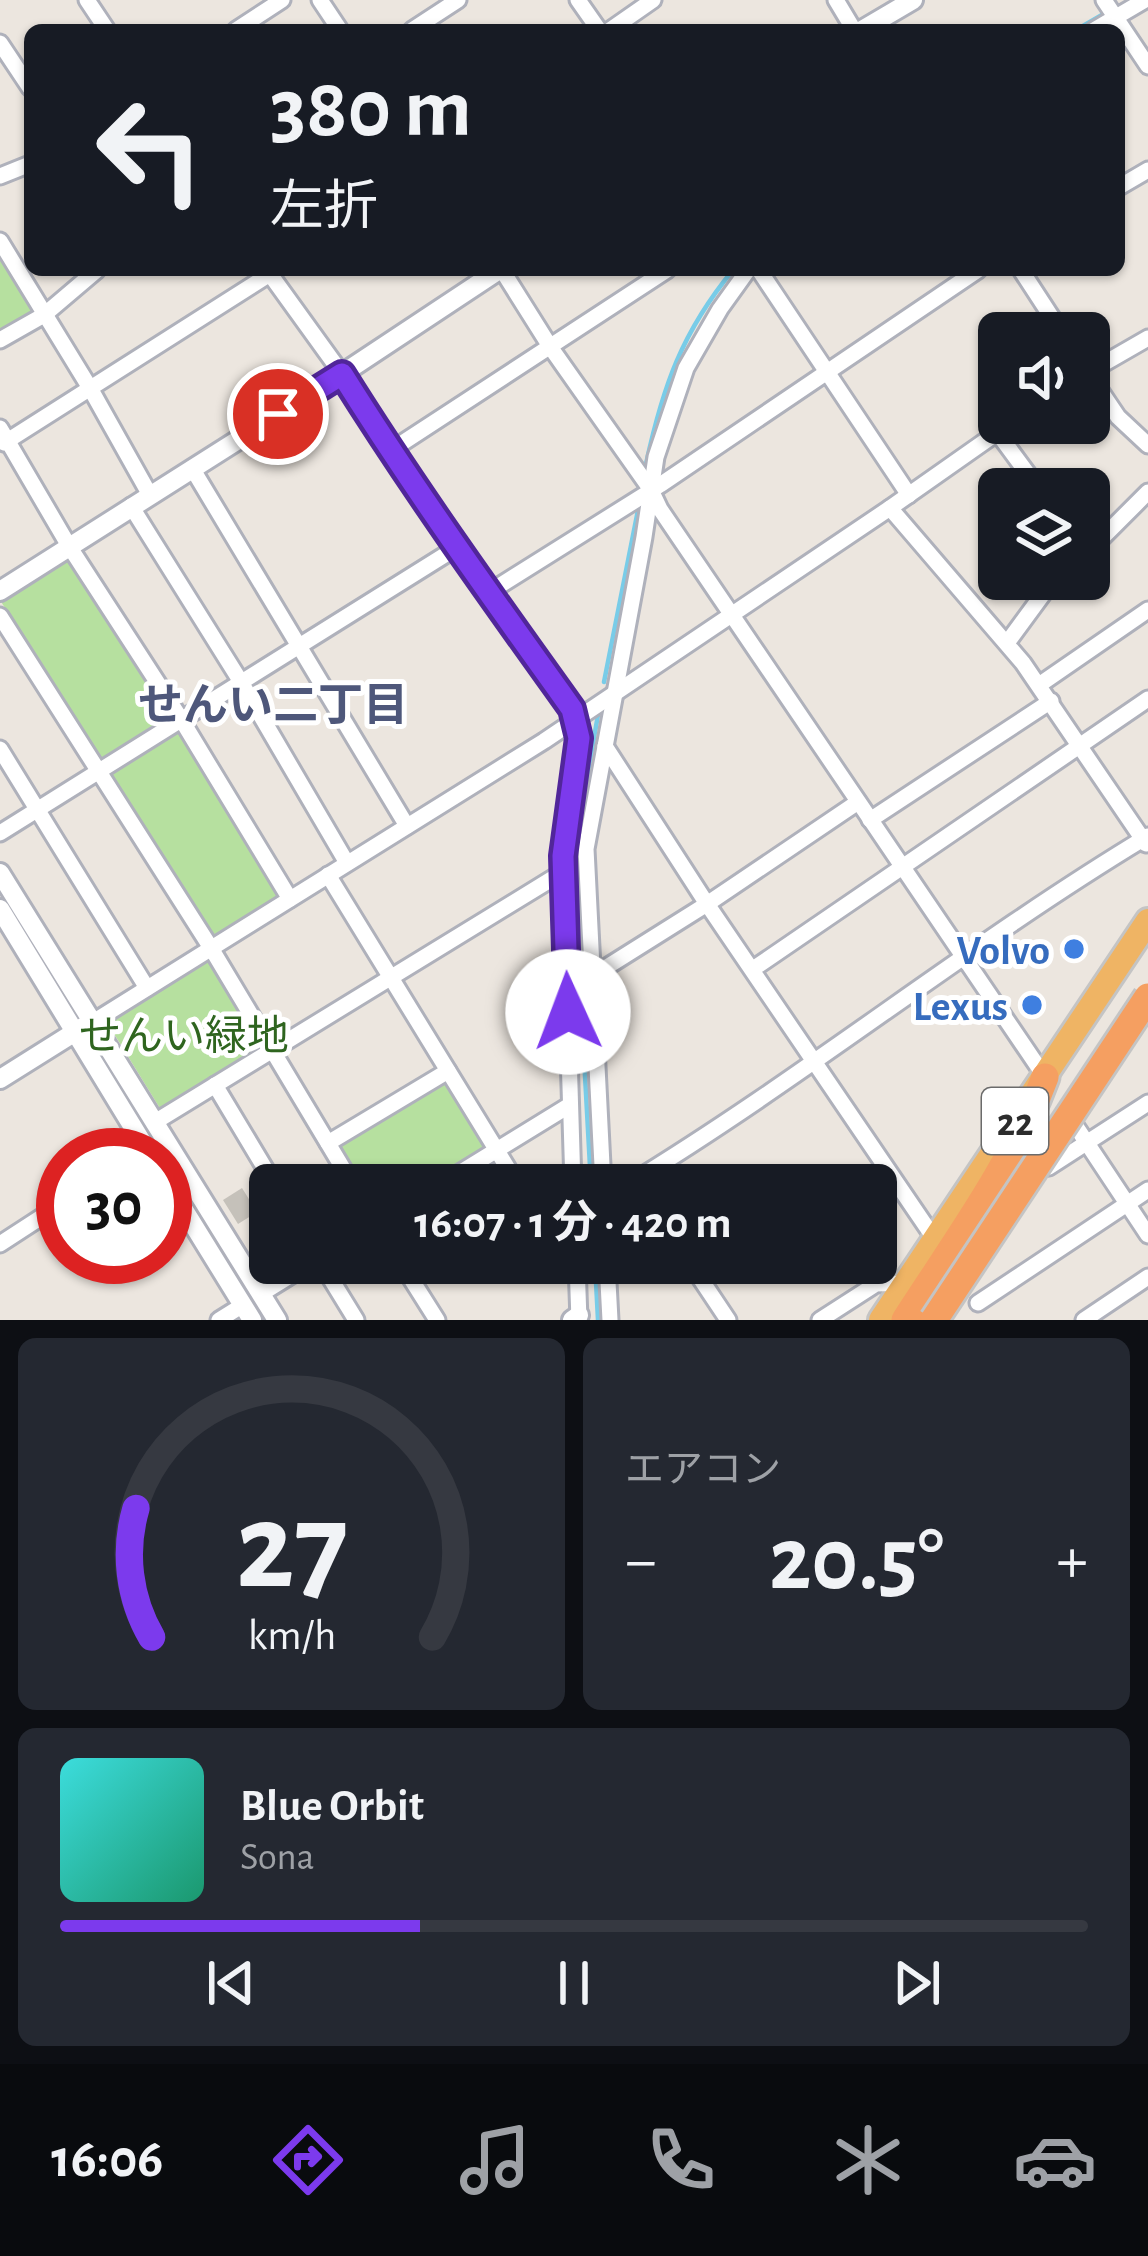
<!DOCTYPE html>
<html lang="ja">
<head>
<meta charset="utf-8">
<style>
	:root { --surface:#171b24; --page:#242831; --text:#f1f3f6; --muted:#9ea1a6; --line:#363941; --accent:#7c3aed }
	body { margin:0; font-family:"Alegreya Sans","Noto Sans JP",sans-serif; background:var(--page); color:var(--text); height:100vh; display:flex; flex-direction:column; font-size:45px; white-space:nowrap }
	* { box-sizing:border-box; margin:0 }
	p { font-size:39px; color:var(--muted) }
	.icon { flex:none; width:66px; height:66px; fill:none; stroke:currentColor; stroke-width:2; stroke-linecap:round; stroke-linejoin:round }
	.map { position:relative; height:1320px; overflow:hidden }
	.side { display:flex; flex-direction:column; gap:18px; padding:18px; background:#0d0f14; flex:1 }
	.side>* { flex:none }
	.banner { position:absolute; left:24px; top:24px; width:1101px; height:252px; border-radius:18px; box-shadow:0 3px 9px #0004; background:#171b24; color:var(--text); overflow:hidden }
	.tools { position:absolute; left:978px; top:312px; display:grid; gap:24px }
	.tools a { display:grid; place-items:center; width:132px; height:132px; border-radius:18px; background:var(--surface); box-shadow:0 3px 9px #0004; font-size:60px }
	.speed { position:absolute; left:36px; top:1128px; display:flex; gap:24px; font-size:60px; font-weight:700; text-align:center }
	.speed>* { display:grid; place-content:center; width:156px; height:156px; border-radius:50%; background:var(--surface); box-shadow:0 3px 9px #0004; line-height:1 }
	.speed .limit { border:18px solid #d22; background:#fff; color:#111 }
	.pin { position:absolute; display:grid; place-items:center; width:102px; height:102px; color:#fff; margin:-51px; border:6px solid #fff; border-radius:50%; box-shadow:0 3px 12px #0007 }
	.me { position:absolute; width:132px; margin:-66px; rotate:358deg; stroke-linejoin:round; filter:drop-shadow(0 0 9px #0008) }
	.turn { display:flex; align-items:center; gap:42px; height:252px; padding:0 48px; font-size:54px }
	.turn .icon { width:156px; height:156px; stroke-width:2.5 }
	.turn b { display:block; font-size:84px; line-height:102px }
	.big { font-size:90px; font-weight:700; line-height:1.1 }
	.side .widget { flex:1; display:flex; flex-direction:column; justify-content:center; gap:18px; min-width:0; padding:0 42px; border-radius:18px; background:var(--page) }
	.side .dial { align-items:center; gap:0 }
	.dial svg { height:312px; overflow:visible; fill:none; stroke:var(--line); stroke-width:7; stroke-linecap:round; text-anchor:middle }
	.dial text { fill:var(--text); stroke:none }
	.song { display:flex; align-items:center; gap:36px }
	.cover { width:144px; height:144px; border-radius:18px; background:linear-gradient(135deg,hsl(180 70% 55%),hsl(160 70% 35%)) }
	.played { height:12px; border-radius:6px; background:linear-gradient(90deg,var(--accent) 35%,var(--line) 35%) }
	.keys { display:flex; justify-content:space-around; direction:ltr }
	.heat { display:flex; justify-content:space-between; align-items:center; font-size:66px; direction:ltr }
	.side .tiles { flex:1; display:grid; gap:18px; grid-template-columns:1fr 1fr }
	.widget:last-child { grid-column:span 2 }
	.trip { position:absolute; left:249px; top:1164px; width:648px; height:120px; border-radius:18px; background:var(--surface); box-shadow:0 3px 9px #0004; font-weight:700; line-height:120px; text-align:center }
	.tabs { display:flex; height:192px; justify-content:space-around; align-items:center; background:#090b0e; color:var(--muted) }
	.tabs .icon { width:84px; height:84px }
	.tabs .current { color:var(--accent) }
	.tabs b { font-size:54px; color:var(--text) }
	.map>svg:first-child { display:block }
	.green { fill:#b6e09f }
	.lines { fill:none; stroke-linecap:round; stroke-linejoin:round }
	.stream { stroke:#78cce8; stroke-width:4.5 }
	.building { fill:#c5c1ba }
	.minor-casing { stroke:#afb1bb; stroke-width:21 }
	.tertiary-casing { stroke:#afb1bb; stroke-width:24 }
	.trunk-casing { stroke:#c4c4c4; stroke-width:30 }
	.motorway-casing { stroke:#c4c4c4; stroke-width:33 }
	.minor { stroke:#fff; stroke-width:15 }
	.tertiary { stroke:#fff; stroke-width:18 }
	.trunk { stroke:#efb464; stroke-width:24 }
	.motorway { stroke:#f59f61; stroke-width:27 }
	.motorway-bridge-casing { stroke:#c4c4c4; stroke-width:33; stroke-linecap:butt }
	.motorway-bridge { stroke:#f59f61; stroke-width:27 }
	.route-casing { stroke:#51269a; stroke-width:30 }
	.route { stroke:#7c3aed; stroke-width:21 }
	.shop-dot { fill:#3f7fe0; stroke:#fff; stroke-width:4.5 }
	.labels { text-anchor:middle; stroke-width:10; stroke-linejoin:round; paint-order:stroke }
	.shield { fill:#fff; stroke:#6b6b6b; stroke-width:3 }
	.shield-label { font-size:39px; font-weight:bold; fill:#2c2c2c }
	.shop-label { font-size:42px; font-weight:bold; fill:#366cbe; stroke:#fff; text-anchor:end }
	.park-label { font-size:42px; fill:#2f651f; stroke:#fff }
	.neighbourhood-label { font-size:45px; font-weight:bold; fill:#4e577a; stroke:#fff }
</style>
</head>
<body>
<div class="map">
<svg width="1148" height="1320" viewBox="0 0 1148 1320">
	<rect width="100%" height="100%" fill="#ece6df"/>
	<g class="green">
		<path d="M0,257L33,311L0,330Z"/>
		<path d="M66,559L167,716L101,760L0,600V598Z"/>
		<path d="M180,732L278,896L214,938L110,773Z"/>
		<path d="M208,960L260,1046L161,1110L108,1024Z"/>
		<path d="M445,1080L487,1150L430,1185H361L339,1145Z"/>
	</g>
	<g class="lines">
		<g class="stream">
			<path d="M1076,30L1107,12"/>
			<path d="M646,464C663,386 682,332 733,270"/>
			<path d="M604,682L639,505"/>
			<path d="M591,1185L573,857L598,715"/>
			<path d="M595,1263L598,1320"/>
		</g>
	</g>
	<path class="building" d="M242,1188L257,1212L238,1224L223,1200Z"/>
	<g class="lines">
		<g class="minor-casing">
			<g id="minor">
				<path d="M87,0L107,30"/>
				<path d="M320,0L340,30"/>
				<path d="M578,0L599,30"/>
				<path d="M836,0L854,30"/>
				<path d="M1104,0L1148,66"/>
				<path d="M236,30L282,0"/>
				<path d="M412,30L458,0"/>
				<path d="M610,30L653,0"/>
				<path d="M1094,30L1145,0"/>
				<path d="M0,43L30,88"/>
				<path d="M0,176L30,164"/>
				<path d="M1119,187L1148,170"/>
				<path d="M0,241L90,388L150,495"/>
				<path d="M267,270L342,374L450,540L572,709L579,738L563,856L573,1185"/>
				<path d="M502,270L551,348L651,490L660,509L1045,1077"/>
				<path d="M759,270L909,495"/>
				<path d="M1021,270L1062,333"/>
				<path d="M0,340L44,315L97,270"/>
				<path d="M1089,372L1148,338"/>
				<path d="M1089,374L1118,417L1148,445"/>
				<path d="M0,428L69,546L181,719L290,899"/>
				<path d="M997,432L1039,489"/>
				<path d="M4,443L270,274"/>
				<path d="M390,451L667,270"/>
				<path d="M192,468L407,826"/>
				<path d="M131,506L241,682L347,863"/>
				<path d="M890,508L1023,663L1146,844"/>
				<path d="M1089,551L1148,492"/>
				<path d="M488,593L660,485L978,270"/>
				<path d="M0,616L211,948L353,1185"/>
				<path d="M1007,643L1054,579"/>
				<path d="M1039,685L1148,610"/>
				<path d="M605,746L707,904L934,1238"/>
				<path d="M0,749L147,988"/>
				<path d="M870,820L1051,701"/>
				<path d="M0,833L456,548"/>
				<path d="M328,875L518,1185"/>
				<path d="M753,969L1148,699"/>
				<path d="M594,975L707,904L858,802"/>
				<path d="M93,1022L544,741L890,508L1011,423"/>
				<path d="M215,1085L275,1185"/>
				<path d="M1067,1113L1148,1235"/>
				<path d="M155,1122L563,872"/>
				<path d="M328,1143L448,1071"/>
				<path d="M1038,1169L1049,1167L1148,1103"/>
				<path d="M440,1185L570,1105"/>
				<path d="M603,1185L586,849L644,537L656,457L686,368L720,309L748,270"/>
				<path d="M627,1185C806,1076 969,944 1148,836"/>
				<path d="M0,1244L63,1203"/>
				<path d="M321,1263L356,1320"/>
				<path d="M401,1263L437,1320"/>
				<path d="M577,1263L579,1320"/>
				<path d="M607,1263L610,1320"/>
				<path d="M690,1263L728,1320"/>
				<path d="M261,1294L311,1263"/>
				<path d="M978,1303L1148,1190"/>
				<path d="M219,1320L243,1305"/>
				<path d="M820,1320L876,1284L904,1283"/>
				<path d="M1084,1320L1148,1277"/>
			</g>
		</g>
		<g class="tertiary-casing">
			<g id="tertiary">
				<path d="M862,30L913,0"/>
				<path d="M0,591L342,374L499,270"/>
				<path d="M0,873L277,1320"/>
				<path d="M0,909L150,1155"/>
				<path d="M0,1079L83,1027"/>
				<path d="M165,1179L252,1320"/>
				<path d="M572,1320L579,1315"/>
			</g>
		</g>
		<g class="trunk-casing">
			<path id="trunk" d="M881,1320L1148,921"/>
		</g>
		<g class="motorway-casing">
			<path id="motorway" d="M905,1320C955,1242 1013,1164 1045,1077"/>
		</g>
		<use href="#minor" class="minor"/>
		<use href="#tertiary" class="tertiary"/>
		<use href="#trunk" class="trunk"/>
		<use href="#motorway" class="motorway"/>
		<g class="motorway-bridge-casing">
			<path id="motorway-bridge" d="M934,1320L1148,997"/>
		</g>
		<use href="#motorway-bridge" class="motorway-bridge"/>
	</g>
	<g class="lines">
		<g class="route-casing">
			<path id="route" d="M278,414L342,374C414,489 493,599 572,709L579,738L563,856L568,1012"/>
		</g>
		<use href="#route" class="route"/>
	</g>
	<g class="shop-dot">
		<circle cx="1074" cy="949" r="12"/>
		<circle cx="1032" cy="1005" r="12"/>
	</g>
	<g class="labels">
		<rect class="shield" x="982" y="1088" width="66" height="66" rx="9"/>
		<g class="shield-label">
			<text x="1015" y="1135">22</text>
		</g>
		<g class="shop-label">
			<text x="1050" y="964">Volvo</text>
			<text x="1008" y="1020">Lexus</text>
		</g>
		<g class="park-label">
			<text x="184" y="1050">せんい緑地</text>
		</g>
		<g class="neighbourhood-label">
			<text x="273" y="720">せんい二丁目</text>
		</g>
	</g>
</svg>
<div class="tools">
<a><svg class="icon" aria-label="sound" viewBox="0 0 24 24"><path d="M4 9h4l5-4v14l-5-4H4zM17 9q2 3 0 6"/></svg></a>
<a><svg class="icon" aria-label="layers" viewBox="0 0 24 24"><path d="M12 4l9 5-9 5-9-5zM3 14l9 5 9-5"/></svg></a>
</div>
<div class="speed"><div class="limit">30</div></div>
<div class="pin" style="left:278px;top:414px;background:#d93025"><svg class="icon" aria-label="arrive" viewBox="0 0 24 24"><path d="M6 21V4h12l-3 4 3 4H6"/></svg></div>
<svg class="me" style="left:568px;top:1012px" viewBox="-20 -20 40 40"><circle r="19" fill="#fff"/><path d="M0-13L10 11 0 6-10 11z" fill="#7c3aed"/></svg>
<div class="trip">16:07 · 1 分 · 420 m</div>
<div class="banner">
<div class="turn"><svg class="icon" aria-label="left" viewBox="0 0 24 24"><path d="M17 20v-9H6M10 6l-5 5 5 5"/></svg><div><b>380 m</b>左折</div></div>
</div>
</div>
<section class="side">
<div class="tiles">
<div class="widget dial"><svg viewBox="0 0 100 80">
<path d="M14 69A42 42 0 1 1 86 69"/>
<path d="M14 69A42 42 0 0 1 10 36" stroke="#7c3aed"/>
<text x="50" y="56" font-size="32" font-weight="700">27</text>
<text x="50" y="72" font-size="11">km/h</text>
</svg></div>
<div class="widget"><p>エアコン</p>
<div class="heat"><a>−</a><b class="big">20.5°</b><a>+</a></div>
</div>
<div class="widget">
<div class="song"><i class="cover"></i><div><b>Blue Orbit</b><p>Sona</p></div></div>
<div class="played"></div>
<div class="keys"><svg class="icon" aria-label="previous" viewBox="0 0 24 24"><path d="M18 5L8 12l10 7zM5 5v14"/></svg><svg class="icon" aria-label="pause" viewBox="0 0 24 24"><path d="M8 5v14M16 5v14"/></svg><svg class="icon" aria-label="next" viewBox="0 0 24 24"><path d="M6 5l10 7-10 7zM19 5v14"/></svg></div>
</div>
</div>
</section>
<nav class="tabs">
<b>16:06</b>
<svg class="icon current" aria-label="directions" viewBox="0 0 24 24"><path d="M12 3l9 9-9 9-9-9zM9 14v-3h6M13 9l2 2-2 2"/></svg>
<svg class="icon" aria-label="music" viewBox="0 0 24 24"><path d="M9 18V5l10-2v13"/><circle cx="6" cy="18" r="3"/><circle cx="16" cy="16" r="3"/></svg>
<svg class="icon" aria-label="phone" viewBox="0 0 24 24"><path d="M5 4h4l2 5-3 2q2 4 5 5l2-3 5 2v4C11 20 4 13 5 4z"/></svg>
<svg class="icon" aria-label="climate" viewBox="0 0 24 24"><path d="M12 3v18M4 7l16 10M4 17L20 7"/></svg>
<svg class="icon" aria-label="car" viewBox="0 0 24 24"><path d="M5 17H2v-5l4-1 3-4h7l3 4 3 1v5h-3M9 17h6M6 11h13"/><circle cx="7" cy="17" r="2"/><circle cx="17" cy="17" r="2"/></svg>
</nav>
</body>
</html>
